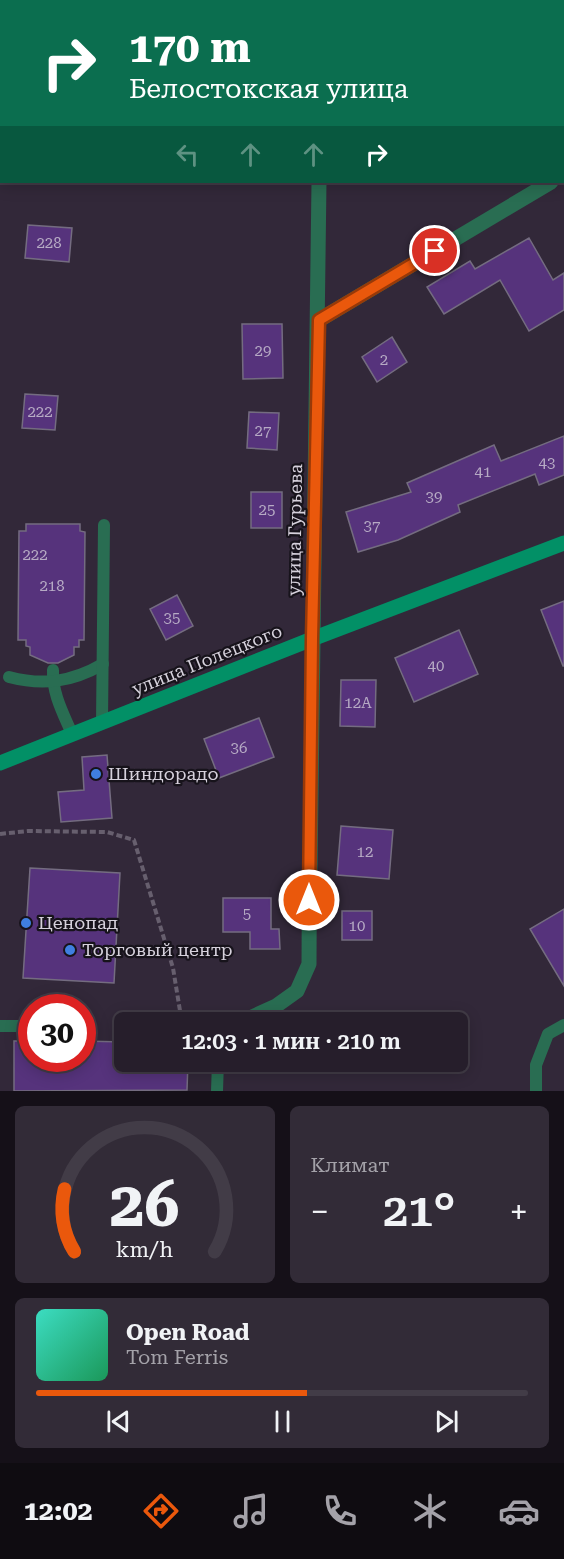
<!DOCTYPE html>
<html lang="ru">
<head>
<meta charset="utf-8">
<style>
	:root { --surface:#261e2b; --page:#322b37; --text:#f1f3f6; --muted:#a4a2a9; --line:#423c47; --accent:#ea580c }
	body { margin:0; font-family:"Roboto Serif",serif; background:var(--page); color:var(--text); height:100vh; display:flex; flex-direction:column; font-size:22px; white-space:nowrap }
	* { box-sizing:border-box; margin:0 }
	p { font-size:20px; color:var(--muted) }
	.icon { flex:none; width:33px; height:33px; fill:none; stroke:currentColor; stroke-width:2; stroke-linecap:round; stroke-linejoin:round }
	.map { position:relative; height:1091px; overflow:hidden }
	.drawer { display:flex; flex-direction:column; gap:15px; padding:15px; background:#151018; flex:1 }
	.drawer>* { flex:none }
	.guide { position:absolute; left:0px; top:0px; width:564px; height:183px; box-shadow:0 3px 15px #0003,0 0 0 2px var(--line); background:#0b6e4f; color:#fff; overflow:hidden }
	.speed { position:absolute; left:18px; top:994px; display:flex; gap:12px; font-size:30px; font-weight:700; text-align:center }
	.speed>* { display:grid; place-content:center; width:78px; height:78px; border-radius:50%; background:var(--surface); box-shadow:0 3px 15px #0003,0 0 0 2px var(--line); line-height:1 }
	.speed .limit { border:9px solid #d22; background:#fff; color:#111 }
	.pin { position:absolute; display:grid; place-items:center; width:51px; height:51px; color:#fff; margin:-26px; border:3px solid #fff; border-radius:50%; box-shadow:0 2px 6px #0007 }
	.me { position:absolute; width:66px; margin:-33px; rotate:0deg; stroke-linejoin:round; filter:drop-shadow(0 0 4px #0008) }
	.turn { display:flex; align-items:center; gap:21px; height:126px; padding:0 30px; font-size:27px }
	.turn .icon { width:78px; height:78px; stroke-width:2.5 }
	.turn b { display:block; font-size:42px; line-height:51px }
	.lanes { display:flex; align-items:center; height:57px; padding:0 30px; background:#0003; justify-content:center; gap:30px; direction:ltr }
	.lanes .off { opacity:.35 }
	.big { font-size:45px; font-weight:600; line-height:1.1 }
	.drawer .tile { flex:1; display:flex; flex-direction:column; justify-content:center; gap:9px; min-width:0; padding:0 21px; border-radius:9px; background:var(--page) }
	.drawer .dial { align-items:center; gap:0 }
	.dial svg { height:156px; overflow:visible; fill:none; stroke:var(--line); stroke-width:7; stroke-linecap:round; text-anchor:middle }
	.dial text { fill:var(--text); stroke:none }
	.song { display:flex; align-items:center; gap:18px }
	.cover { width:72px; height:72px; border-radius:9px; background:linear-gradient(135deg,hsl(170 70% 55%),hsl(150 70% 35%)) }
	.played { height:6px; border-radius:3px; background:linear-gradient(90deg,var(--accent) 55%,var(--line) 55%) }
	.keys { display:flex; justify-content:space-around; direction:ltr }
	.heat { display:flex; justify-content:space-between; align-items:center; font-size:33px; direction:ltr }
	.drawer .tiles { flex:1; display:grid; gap:15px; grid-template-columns:1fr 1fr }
	.tile:last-child { grid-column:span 2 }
	.trip { position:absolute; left:114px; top:1012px; width:354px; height:60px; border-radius:9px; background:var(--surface); box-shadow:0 3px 15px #0003,0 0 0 2px var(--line); font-weight:600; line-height:60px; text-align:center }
	.menu { display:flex; height:96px; justify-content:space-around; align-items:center; background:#0f0c11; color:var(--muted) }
	.menu .icon { width:42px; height:42px }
	.menu .on { color:var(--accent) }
	.menu b { font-size:27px; color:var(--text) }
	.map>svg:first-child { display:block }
	.building { fill:#56337c; stroke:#746c80; stroke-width:1.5 }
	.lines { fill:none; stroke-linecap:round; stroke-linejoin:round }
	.path { stroke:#675f6e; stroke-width:4; stroke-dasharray:6 3; stroke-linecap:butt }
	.lane { stroke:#296d52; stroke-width:12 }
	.street { stroke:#296d52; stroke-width:15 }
	.secondary { stroke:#029066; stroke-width:15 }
	.route-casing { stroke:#983908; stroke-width:15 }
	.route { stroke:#ea580c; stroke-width:10 }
	.shop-dot { fill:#3f7fe0; stroke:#17131b; stroke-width:2 }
	.labels { text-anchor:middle; stroke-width:4.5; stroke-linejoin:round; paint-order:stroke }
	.number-label { font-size:15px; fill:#b6aac4 }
	.street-label { font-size:18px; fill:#d6d1dc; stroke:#17131b }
	.poi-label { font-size:18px; fill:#d6d1dc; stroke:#17131b; text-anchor:start }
</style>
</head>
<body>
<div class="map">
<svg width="564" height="1091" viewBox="0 0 564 1091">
	<rect width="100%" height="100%" fill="#322839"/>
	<g class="building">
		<path d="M28,225L72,228L69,262L25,258Z"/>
		<path d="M529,238L553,280L564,273V310L529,331L500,280L444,314L427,287L470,261L475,269Z"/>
		<path d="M242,324H282L283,378L243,379Z"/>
		<path d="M392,337L407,362L377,382L362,357Z"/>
		<path d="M25,394L58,396L55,430L22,428Z"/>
		<path d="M249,412L279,413L277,450L247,448Z"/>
		<path d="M564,436V475L539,485L535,474L458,505L460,512L398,540L358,552L346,512L411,492L407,483L494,445L501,461Z"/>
		<rect x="251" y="492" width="31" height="36"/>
		<path d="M26,524H80V531L85,532L84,640H79V647H74V655L58,663H48L30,655V647L26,646V640H18L19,531H26Z"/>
		<path d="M177,595L193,626L166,640L150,609Z"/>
		<path d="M564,601V666H563L541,610Z"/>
		<path d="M459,630L478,674L414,702L395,658Z"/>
		<path d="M341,680H376L375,727L340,726Z"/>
		<path d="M259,718L274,757L219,778L204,739Z"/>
		<path d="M107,755L112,818L61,822L58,792L84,790L82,757Z"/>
		<path d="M341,826L393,830L389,879L337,875Z"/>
		<path d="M30,868L120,873L114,983L23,978Z"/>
		<path d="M223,898H271V929H279L280,949H250V932H223Z"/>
		<path d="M564,909V986L530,929Z"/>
		<rect x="342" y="911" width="30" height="29"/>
		<path d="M14,1041H32V1059H82V1041L124,1042V1062H188L187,1090L14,1091Z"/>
	</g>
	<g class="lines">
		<path class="path" d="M0,834L28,831L107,832L134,840L173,968L182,1023"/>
		<g class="lane">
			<path d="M53,670C52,693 63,713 72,734"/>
			<path d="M9,677C43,686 72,682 103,664"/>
			<path d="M102,722L104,525"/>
			<path d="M0,1026H32"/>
			<path d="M217,1091L218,1062"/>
			<path d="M536,1091V1065L548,1034L564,1025"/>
		</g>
		<g class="street">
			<path d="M320,2V0"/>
			<path d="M562,175L564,174"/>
			<path d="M319,320L551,182"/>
			<path d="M239,1023L276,1006L297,991L309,964C310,703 318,442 319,182"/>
		</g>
		<g class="secondary">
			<path d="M35,2L38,0"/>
			<path d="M0,18L2,17"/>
			<path d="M0,763L312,639L564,543"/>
		</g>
	</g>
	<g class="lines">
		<g class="route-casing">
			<path id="route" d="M309,900L312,639L319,320L435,251"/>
		</g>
		<use href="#route" class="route"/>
	</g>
	<g class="shop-dot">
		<circle cx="96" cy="774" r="6"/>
		<circle cx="26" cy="923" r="6"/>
		<circle cx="70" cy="950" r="6"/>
	</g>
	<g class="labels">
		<g class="number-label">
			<text x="49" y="248">228</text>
			<text x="263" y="356">29</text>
			<text x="384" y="365">2</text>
			<text x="40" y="417">222</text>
			<text x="263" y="436">27</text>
			<text x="547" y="468">43</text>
			<text x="483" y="477">41</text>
			<text x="434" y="502">39</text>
			<text x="267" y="515">25</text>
			<text x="372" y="531">37</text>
			<text x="35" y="560">222</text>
			<text x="52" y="591">218</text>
			<text x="172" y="623">35</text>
			<text x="436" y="671">40</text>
			<text x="358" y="708">12А</text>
			<text x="239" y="753">36</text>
			<text x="365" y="857">12</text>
			<text x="247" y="919">5</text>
			<text x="357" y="931">10</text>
		</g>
		<g class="street-label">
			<text transform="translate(295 530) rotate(-89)" y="6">улица Гурьева</text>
			<text transform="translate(207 660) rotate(-22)" y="6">улица Полецкого</text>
		</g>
		<g class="poi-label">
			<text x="108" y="780">Шиндорадо</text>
			<text x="38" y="929">Ценопад</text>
			<text x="82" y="956">Торговый центр</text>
		</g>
	</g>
</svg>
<div class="speed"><div class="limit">30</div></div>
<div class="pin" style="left:435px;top:251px;background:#d93025"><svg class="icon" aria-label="arrive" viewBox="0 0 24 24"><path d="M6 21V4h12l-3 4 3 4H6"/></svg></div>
<svg class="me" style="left:309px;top:900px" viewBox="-20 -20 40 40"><circle r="17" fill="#ea580c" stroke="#fff" stroke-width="3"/><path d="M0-11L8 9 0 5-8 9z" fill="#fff"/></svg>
<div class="trip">12:03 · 1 мин · 210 m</div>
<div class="guide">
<div class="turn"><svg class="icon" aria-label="right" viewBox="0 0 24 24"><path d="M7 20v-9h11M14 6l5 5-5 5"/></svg><div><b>170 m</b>Белостокская улица</div></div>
<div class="lanes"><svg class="icon off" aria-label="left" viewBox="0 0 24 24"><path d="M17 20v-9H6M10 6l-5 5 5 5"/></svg><svg class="icon off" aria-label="ahead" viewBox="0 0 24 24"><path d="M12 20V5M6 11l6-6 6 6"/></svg><svg class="icon off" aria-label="ahead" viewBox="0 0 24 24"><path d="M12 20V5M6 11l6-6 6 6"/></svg><svg class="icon" aria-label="right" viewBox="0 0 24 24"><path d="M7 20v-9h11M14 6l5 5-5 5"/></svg></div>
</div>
</div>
<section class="drawer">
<div class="tiles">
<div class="tile dial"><svg viewBox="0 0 100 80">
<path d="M14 69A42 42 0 1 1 86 69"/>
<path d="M14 69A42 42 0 0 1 9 37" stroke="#ea580c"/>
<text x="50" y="56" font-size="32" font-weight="700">26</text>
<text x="50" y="72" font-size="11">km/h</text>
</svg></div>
<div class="tile"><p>Климат</p>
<div class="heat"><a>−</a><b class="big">21°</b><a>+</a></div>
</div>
<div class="tile">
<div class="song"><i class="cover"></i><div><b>Open Road</b><p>Tom Ferris</p></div></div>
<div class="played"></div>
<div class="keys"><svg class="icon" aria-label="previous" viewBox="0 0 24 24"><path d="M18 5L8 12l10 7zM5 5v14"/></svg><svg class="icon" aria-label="pause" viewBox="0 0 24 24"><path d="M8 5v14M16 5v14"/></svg><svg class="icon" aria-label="next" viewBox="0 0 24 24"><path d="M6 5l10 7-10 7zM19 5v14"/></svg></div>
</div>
</div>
</section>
<nav class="menu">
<b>12:02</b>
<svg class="icon on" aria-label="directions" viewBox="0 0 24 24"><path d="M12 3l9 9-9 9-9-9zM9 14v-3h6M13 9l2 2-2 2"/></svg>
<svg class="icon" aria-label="music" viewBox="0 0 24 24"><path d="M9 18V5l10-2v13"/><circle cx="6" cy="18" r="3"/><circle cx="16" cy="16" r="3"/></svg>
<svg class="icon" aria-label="phone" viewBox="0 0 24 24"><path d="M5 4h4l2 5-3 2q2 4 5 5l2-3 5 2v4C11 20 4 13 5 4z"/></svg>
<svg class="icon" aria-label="climate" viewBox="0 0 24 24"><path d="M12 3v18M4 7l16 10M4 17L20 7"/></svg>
<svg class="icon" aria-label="car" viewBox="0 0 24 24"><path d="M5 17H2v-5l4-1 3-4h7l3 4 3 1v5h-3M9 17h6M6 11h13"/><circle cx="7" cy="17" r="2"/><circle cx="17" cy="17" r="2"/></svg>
</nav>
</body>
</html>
